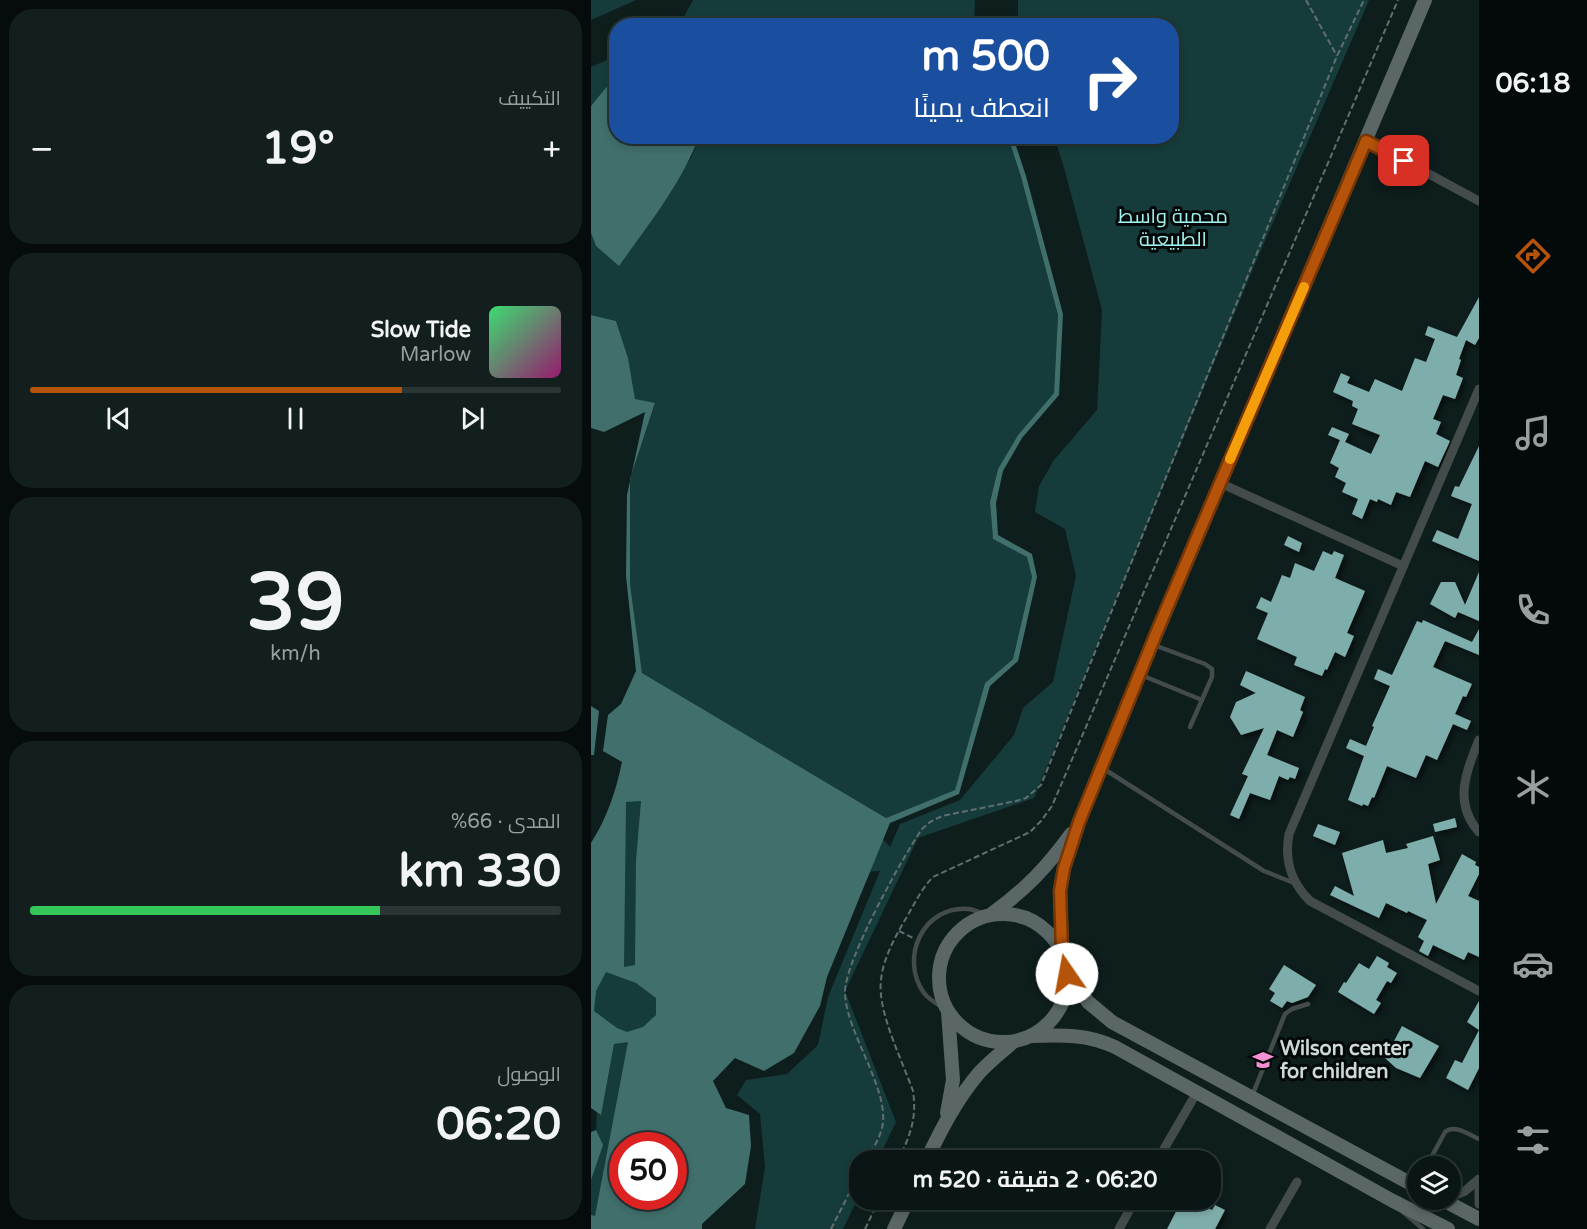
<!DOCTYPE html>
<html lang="ar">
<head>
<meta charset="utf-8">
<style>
	:root { --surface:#0a1616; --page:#131f1f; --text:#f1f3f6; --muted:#999fa1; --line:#2a3535; --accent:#b45309 }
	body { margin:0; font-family:"Varela Round",Cairo,sans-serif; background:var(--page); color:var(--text); direction:rtl; height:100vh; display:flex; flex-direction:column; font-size:22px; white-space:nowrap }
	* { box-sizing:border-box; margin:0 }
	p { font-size:20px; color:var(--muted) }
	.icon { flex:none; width:33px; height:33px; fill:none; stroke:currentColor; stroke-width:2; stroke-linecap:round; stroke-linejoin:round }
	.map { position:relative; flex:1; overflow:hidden; direction:ltr }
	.sheet { display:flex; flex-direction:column; gap:9px; padding:9px; background:#060c0c; width:591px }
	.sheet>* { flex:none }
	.hud { position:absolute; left:18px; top:18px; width:570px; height:126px; border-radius:24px; box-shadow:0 3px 9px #0003,0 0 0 2px var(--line); direction:rtl; background:#1a4fa0; color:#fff; overflow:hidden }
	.buttons { position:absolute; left:816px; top:1156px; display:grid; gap:12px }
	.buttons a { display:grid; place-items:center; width:54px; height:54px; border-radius:50%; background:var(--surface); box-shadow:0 3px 9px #0003,0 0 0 2px var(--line); font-size:30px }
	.speed { position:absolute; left:18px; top:1132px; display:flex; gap:12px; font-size:30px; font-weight:700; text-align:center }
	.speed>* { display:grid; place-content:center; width:78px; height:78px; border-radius:50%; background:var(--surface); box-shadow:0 3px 9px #0003,0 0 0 2px var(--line); line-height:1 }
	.speed .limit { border:9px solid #d22; background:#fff; color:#111 }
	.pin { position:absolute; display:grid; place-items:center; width:51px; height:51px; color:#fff; margin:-26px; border-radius:12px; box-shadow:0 3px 9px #0006 }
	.me { position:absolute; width:66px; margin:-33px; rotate:348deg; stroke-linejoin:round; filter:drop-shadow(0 0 4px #0008) }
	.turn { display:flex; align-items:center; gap:21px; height:126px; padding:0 30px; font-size:27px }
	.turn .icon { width:78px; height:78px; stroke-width:2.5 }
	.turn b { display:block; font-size:42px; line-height:51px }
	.big { font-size:45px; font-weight:700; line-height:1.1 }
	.sheet .widget { flex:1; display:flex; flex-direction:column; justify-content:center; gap:9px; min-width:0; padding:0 21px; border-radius:24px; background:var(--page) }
	.sheet .dial { align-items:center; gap:0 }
	.dial b { font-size:78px; line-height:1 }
	.song { display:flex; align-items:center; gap:18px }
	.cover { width:72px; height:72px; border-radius:9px; background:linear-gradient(135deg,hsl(140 70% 55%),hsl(320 70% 35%)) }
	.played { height:6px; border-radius:3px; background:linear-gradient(90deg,var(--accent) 70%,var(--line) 70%) }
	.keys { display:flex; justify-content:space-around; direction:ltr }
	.heat { display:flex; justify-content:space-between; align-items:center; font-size:33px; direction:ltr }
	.charge { height:9px; border-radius:4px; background:linear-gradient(90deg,#34c759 66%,var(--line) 0) }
	.trip { position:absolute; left:258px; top:1150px; width:372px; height:60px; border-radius:24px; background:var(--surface); box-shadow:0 3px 9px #0003,0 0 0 2px var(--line); font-weight:700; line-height:60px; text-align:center; direction:rtl }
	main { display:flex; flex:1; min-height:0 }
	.tabs { display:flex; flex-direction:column; width:108px; justify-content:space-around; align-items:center; background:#040909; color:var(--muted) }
	.tabs .icon { width:42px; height:42px }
	.tabs .on { color:var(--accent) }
	.tabs b { font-size:27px; color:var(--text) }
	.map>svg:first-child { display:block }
	.green { fill:#153c3a }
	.water { fill:#406f6c; fill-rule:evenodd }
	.building { fill:#7eaeab; filter:url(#shadow) }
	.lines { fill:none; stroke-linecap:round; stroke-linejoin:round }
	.path { stroke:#616f6e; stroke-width:2; stroke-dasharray:6 3; stroke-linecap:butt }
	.service { stroke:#444b4b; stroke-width:4.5 }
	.minor { stroke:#444b4b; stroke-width:9 }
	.secondary { stroke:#5a6766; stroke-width:14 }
	.route-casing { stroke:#753606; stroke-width:15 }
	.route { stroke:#b45309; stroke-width:10 }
	.slow { stroke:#f59e0b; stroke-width:10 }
	.labels { text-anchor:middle; stroke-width:6; stroke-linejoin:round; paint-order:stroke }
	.park-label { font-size:20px; fill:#9ff3ee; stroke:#030707 }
	.poi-label { font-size:20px; font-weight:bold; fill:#cdd8d7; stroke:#030707; text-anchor:start }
</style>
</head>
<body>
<main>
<nav class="tabs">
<b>06:18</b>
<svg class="icon on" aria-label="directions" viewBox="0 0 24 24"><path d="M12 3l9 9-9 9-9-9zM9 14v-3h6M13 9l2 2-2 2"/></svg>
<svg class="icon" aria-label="music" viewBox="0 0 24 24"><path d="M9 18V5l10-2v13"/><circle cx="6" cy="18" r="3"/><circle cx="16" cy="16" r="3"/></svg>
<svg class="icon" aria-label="phone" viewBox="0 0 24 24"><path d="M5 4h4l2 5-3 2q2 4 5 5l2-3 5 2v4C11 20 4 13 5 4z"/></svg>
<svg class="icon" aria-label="climate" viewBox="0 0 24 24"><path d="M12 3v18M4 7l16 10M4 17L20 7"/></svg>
<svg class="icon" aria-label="car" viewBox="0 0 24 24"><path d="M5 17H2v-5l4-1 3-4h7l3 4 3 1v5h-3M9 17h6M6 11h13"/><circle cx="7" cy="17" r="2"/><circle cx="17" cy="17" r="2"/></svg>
<svg class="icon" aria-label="filters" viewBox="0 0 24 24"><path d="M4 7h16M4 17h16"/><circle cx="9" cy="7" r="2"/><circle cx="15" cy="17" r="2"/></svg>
</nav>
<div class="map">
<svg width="888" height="1229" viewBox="0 0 888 1229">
	<defs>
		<filter id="shadow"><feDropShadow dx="3" dy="3" stdDeviation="3" flood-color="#0009"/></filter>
	</defs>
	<rect width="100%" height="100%" fill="#0e1e1d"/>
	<g class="green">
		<path d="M0,0H45L0,20Z"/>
		<path d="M102,0H384L383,25L88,26Z"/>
		<path d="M427,0H778L664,264L443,798L327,838L254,991L305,1122L286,1161H268V1196L252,1229H164L174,1167L169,1114L146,1095L155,1080L196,1074L227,1045L237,997L289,871L272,872L60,1025L3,1221L0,1219V1141L5,1130L8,1065L0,1014L27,825L37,789L281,828L299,847L309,824L369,800L423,735L432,708L462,682L485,576L474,529L444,512L448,486L463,460L506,410L511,310L472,164L463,137L580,136V26L427,25Z"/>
		<path d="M25,56V82L18,85L0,106V67Z"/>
		<path d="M108,137H417L430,177L467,315L463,393L427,435L407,469L399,502L402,538L436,557L441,577L422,659L394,683L364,790L295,818L51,673L39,584V479L64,404L44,399L37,358L25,321L0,315V233L5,246L28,265L101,156Z"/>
	</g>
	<g class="water">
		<path d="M25,82L26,136L108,137C90,184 57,225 28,266L5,246L0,233V106L18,84Z"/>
		<path d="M417,137H422L435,176L472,314L468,395L431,438L412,471L405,503L407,535L441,554L446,577L427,661L399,686L368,794L299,823L236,977L229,1006L203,1053L173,1071L144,1058L122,1081L135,1108L158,1115L160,1146L154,1184L111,1224V1229H0V1215L4,1216L37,1042L23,1044L10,1115L0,1108V843C16,818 25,791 31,762L12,751L17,715L30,704L45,671L35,576L36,495L54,412L13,432L0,428V315L25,321L37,358L44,399L64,403L39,479V584L51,673L295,818L364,790L394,683L422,659L441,577L436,557L402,539L399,502L407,469L427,435L463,393L467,315L430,177ZM50,801L45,861L44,965L33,967L35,802ZM15,972L45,983L65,998V1015L52,1027L36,1032L26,1028L3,1011L5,991ZM32,1146H82V1197H32Z"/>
		<path d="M0,706L8,711L3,755H0Z"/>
		<path d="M5,1130L12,1145L0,1180V1132Z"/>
	</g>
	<g class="building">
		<path d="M888,297V338L884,345L875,340L868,359L870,360L865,375L872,378L864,399L852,395L842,419L850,422L845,434L859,441L847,467L834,461L819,497L805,492L800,505L787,499L786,502L779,499L771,519L761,514L767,499L751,492L755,483L744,477L748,468L739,463L749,440L737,435L741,427L758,434L754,442L780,454L789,435L761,424L767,409L761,406L762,401L742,392L750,373L759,377L756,383L778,392L784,379L811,391L824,358L835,362L844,339L834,335L837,326L866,337Z"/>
		<path d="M888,446V561L841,541L846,530L867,539L881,504L860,496L864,486L868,487Z"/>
		<path d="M697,536L711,543L708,552L693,545Z"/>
		<path d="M732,551L741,555L743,551L753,555L744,578L774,591L756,633L763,636L754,657L744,652L736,670L734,669L731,676L703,665L706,657L666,639L677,613L665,608L670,597L680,602L691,575L699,578L704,563L723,571Z"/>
		<path d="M888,572V621L867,612L864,618L839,604L850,582H864L874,605Z"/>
		<path d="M832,620L881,642L888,629V655L854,641L842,667L881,684L875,697L872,696L864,714L880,721L876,730L862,724L846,760L835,755L825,778L796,766L783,798L781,797L777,806L772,804L771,806L757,800L773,756L755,748L759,739L775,746L783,727L781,726L799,686L783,679L787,669L801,675L826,621L831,623Z"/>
		<path d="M655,671L714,697L709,710L712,712L702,737L686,730L676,755L708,768L704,779L699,777L697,780L688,776L679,800L659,793L648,819L639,815L657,776L651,774L673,728L650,735L639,717L645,702L665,693L649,685Z"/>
		<path d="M864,818L866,827L844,832L842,824Z"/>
		<path d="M727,824L749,832L744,845L722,836Z"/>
		<path d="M842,836L849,860L837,864L845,904L871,854L885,862L884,865L888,867V874L877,896L888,901V957L877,952L873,960L842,945L837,956L828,951L833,941L827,937L836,920L817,911L816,913L795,903L788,918L739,895L744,886L763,896L751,853L792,840L795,853L817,848L815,844Z"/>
		<path d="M786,956L798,963L796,967L806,973L800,983L796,981L785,1000L790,1003L783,1014L747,992L753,982L755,983L768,963L778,969Z"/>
		<path d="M693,965L725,985L717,997L701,1003L696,1001L691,1008L679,1001L684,993L678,989Z"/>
		<path d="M888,1001V1068L877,1090L855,1078L864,1060L871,1063L888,1030L876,1022Z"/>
		<path d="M811,1026L848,1046L829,1078L805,1068L794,1058Z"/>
		<path d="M591,1200H603L621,1210L624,1205L634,1210L624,1229H576Z"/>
	</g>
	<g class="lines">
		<g class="path">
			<path d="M715,0L746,56"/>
			<path d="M308,931L322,938"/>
			<path d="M275,1161C281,1150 288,1140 291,1128C300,1091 255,1033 254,993C253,962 311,858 331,829L339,822L351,816L425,801L435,798L450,785L746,56L773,0"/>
			<path d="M307,1161C319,1135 326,1120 322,1091C311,1060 286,1011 290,980C292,959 304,937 314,920C323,905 330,889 342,877L439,832L450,821L461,806L807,0"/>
			<path d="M240,1229L268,1174"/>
			<path d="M274,1229L288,1200"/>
		</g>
		<g class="service">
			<path d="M563,645L614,664L621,669V677L599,727"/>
			<path d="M550,675L611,700"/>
			<path d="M513,769L673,871L703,883"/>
			<path d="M356,1010C348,1005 338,1000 333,993C308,958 332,905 378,909C384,910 390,913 396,915"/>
			<path d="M661,1096L694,1014L701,1009L717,1004"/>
			<path d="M835,1167L854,1132C864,1124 877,1134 888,1139"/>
			<path d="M812,1212L832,1229"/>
		</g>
		<g class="minor">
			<path d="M775,140L888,201"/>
			<path d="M888,389L698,834C693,861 700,882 719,901L888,991"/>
			<path d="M629,483L812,566"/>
			<path d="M888,740C875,772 862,803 888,832"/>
			<path d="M566,1161L606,1092"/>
			<path d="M888,1189V1204"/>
			<path d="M860,1197L874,1191L888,1179"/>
			<path d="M528,1229L544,1200"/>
			<path d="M679,1229L706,1182"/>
		</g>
		<g class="secondary">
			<path d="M402,913C435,889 456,867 480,834"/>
			<circle cx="412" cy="978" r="64"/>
			<path d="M471,951L469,891L473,868L488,822L561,644L834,0"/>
			<path d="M476,973L497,1002L521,1022L826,1187"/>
			<path d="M440,1036C471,1035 496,1034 524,1047L802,1201L857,1229"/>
			<path d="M356,1113L362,1080L357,1012"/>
			<path d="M335,1161C350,1130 365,1100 388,1073C398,1062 411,1052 422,1042"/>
			<path d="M852,1200L888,1219"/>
			<path d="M303,1229L317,1200"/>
		</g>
	</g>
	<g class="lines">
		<g class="route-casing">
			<path id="route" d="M476,974L471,951L469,891L473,868L488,822L569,624L775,141L813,161"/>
		</g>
		<use href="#route" class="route"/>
		<path class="slow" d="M639,459L713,287"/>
	</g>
	<defs>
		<g id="school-bare" transform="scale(1.62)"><path d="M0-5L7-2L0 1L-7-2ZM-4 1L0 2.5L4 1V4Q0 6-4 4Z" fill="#f491d3" stroke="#030707" stroke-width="2.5" paint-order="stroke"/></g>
	</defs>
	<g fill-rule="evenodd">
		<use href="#school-bare" x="672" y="1060"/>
	</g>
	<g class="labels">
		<g class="park-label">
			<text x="582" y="223">محمية واسط<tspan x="582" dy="23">الطبيعية</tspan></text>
		</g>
		<g class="poi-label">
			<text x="689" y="1055">Wilson center<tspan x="689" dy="23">for children</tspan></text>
		</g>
	</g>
</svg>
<div class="buttons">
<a><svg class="icon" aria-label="layers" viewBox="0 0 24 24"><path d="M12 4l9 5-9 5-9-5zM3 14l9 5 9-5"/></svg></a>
</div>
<div class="speed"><div class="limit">50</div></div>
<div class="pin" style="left:813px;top:161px;background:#d93025"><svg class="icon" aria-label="arrive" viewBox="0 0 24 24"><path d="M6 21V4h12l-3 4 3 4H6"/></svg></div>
<svg class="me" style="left:476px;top:974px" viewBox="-20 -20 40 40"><circle r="19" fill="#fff"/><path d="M0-13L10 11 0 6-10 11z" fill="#b45309"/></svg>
<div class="trip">06:20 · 2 دقيقة · 520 m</div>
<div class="hud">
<div class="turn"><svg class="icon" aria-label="right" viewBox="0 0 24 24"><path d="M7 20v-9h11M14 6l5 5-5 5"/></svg><div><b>500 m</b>انعطف يمينًا</div></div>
</div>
</div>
<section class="sheet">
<div class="widget"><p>التكييف</p>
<div class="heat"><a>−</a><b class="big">19°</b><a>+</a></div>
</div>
<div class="widget">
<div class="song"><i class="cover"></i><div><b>Slow Tide</b><p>Marlow</p></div></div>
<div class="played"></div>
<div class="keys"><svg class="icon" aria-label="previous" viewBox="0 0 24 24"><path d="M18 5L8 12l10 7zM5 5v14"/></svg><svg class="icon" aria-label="pause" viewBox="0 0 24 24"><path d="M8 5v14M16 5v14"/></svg><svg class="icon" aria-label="next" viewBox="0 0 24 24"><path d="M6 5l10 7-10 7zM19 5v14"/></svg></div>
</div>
<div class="widget dial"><b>39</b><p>km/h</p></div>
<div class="widget"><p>المدى · 66%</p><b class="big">330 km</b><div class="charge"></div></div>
<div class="widget"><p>الوصول</p><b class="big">06:20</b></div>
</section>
</main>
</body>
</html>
